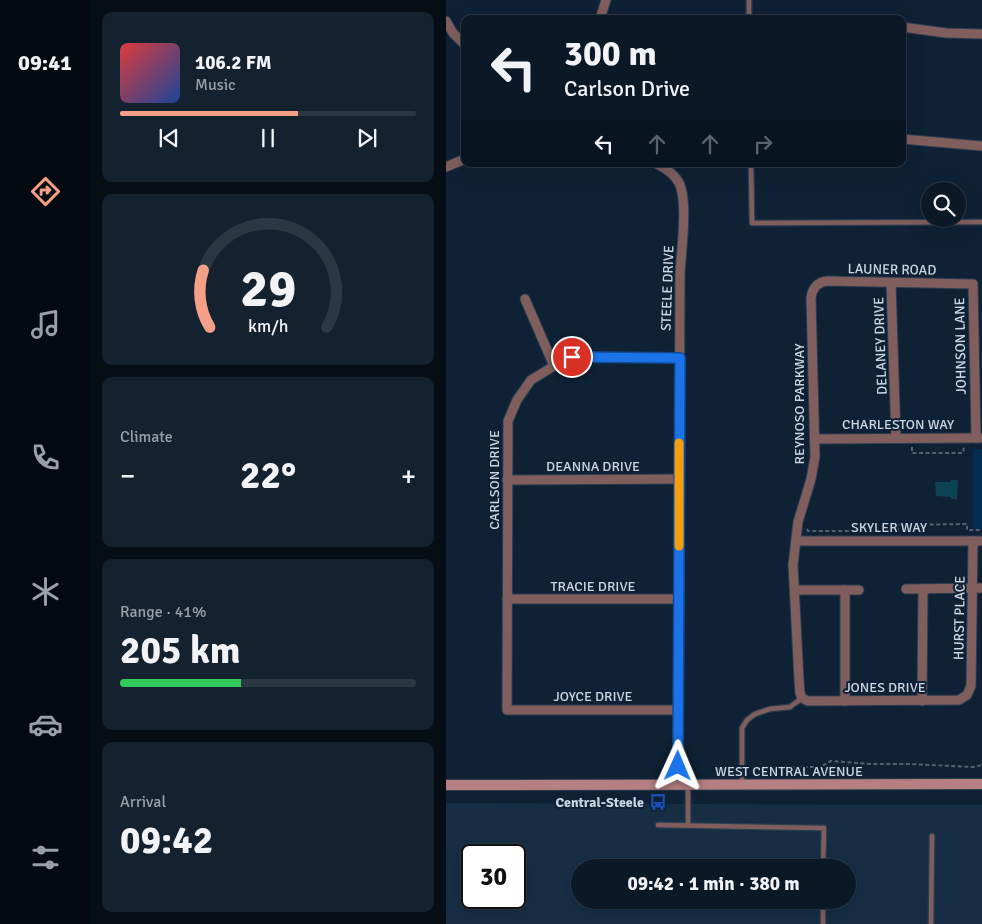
<!DOCTYPE html>
<html lang="en">
<head>
<meta charset="utf-8">
<style>
	:root { --surface:#0b1927; --page:#14222f; --text:#f1f3f6; --muted:#9aa0a7; --line:#2b3844; --accent:#f49f86 }
	body { margin:0; font-family:Signika,sans-serif; background:var(--page); color:var(--text); height:100vh; display:flex; flex-direction:column; font-size:19px; white-space:nowrap }
	* { box-sizing:border-box; margin:0 }
	p { font-size:16px; color:var(--muted) }
	.icon { flex:none; width:28px; height:28px; fill:none; stroke:currentColor; stroke-width:2; stroke-linecap:round; stroke-linejoin:round }
	.map { position:relative; flex:1; overflow:hidden }
	.side { display:flex; flex-direction:column; gap:12px; padding:12px; background:#060e15; width:356px }
	.side>* { flex:none }
	.banner { position:absolute; left:15px; top:15px; width:445px; height:152px; border-radius:10px; box-shadow:0 5px 20px #0002,0 0 0 1px var(--line); background:#0b1927; color:var(--text); overflow:hidden }
	.fabs { position:absolute; left:475px; top:182px; display:grid; gap:10px }
	.fabs a { display:grid; place-items:center; width:45px; height:45px; border-radius:50%; background:var(--surface); box-shadow:0 5px 20px #0002,0 0 0 1px var(--line); font-size:25px }
	.speed { position:absolute; left:15px; top:844px; display:flex; gap:10px; font-size:25px; font-weight:700; text-align:center }
	.speed>* { display:grid; place-content:center; width:65px; height:65px; border-radius:50%; background:var(--surface); box-shadow:0 5px 20px #0002,0 0 0 1px var(--line); line-height:1 }
	.speed .limit { border:2px solid #111; border-radius:8px; background:#fff; color:#111 }
	.pin { position:absolute; display:grid; place-items:center; width:42px; height:42px; color:#fff; margin:-21px; border:2px solid #fff; border-radius:50%; box-shadow:0 1px 5px #0007 }
	.me { position:absolute; width:55px; margin:-28px; rotate:1deg; stroke-linejoin:round; filter:drop-shadow(0 0 4px #0008) }
	.turn { display:flex; align-items:center; gap:18px; height:105px; padding:0 20px; font-size:22px }
	.turn .icon { width:65px; height:65px; stroke-width:2.5 }
	.turn b { display:block; font-size:35px; line-height:42px }
	.lanes { display:flex; align-items:center; height:48px; padding:0 20px; background:#0003; justify-content:center; gap:25px; direction:ltr }
	.lanes .off { opacity:.35 }
	.big { font-size:38px; font-weight:700; line-height:1.1 }
	.side .card { flex:1; display:flex; flex-direction:column; justify-content:center; gap:8px; min-width:0; padding:0 18px; border-radius:10px; background:var(--page) }
	.side .dial { align-items:center; gap:0 }
	.dial svg { height:130px; overflow:visible; fill:none; stroke:var(--line); stroke-width:7; stroke-linecap:round; text-anchor:middle }
	.dial text { fill:var(--text); stroke:none }
	.song { display:flex; align-items:center; gap:15px }
	.cover { width:60px; height:60px; border-radius:8px; background:linear-gradient(135deg,hsl(0 70% 55%),hsl(220 70% 35%)) }
	.played { height:5px; border-radius:2px; background:linear-gradient(90deg,var(--accent) 60%,var(--line) 60%) }
	.keys { display:flex; justify-content:space-around; direction:ltr }
	.heat { display:flex; justify-content:space-between; align-items:center; font-size:28px; direction:ltr }
	.charge { height:8px; border-radius:4px; background:linear-gradient(90deg,#34c759 41%,var(--line) 0) }
	.trip { position:absolute; left:125px; top:859px; width:285px; height:50px; border-radius:25px; background:var(--surface); box-shadow:0 5px 20px #0002,0 0 0 1px var(--line); font-weight:700; line-height:50px; text-align:center }
	main { display:flex; flex:1; min-height:0 }
	.tab-bar { display:flex; flex-direction:column; width:90px; justify-content:space-around; align-items:center; background:#040a10; color:var(--muted) }
	.tab-bar .icon { width:35px; height:35px }
	.tab-bar .on { color:var(--accent) }
	.tab-bar b { font-size:22px; color:var(--text) }
	.map>svg:first-child { display:block }
	.built { fill:#162d44; fill-rule:evenodd }
	.green { fill:#022e53 }
	.water { fill:#0c4252 }
	.lines { fill:none; stroke-linecap:round; stroke-linejoin:round }
	.service-casing { stroke:#2d3e50; stroke-width:7 }
	.minor-casing { stroke:#2d3e50; stroke-width:11 }
	.secondary-casing { stroke:#2d3e50; stroke-width:12 }
	.path { stroke:#536273; stroke-width:2; stroke-dasharray:4 2.5; stroke-linecap:butt }
	.service { stroke:#805e5e; stroke-width:4.5 }
	.minor { stroke:#805e5e; stroke-width:9 }
	.secondary { stroke:#b68082; stroke-width:10 }
	.route-casing { stroke:#114b97; stroke-width:12 }
	.route { stroke:#1a73e8; stroke-width:9 }
	.slow { stroke:#f59e0b; stroke-width:9 }
	.labels { text-anchor:middle; stroke-width:4; stroke-linejoin:round; paint-order:stroke }
	.street-label { font-size:14px; fill:#cad6e2; stroke:#0f2134 }
	.poi-label { font-size:14px; font-weight:bold; fill:#cad6e2; stroke:#0f2134; text-anchor:end }
</style>
</head>
<body>
<main>
<nav class="tab-bar">
<b>09:41</b>
<svg class="icon on" aria-label="directions" viewBox="0 0 24 24"><path d="M12 3l9 9-9 9-9-9zM9 14v-3h6M13 9l2 2-2 2"/></svg>
<svg class="icon" aria-label="music" viewBox="0 0 24 24"><path d="M9 18V5l10-2v13"/><circle cx="6" cy="18" r="3"/><circle cx="16" cy="16" r="3"/></svg>
<svg class="icon" aria-label="phone" viewBox="0 0 24 24"><path d="M5 4h4l2 5-3 2q2 4 5 5l2-3 5 2v4C11 20 4 13 5 4z"/></svg>
<svg class="icon" aria-label="climate" viewBox="0 0 24 24"><path d="M12 3v18M4 7l16 10M4 17L20 7"/></svg>
<svg class="icon" aria-label="car" viewBox="0 0 24 24"><path d="M5 17H2v-5l4-1 3-4h7l3 4 3 1v5h-3M9 17h6M6 11h13"/><circle cx="7" cy="17" r="2"/><circle cx="17" cy="17" r="2"/></svg>
<svg class="icon" aria-label="filters" viewBox="0 0 24 24"><path d="M4 7h16M4 17h16"/><circle cx="9" cy="7" r="2"/><circle cx="15" cy="17" r="2"/></svg>
</nav>
<section class="side">
<div class="card">
<div class="song"><i class="cover"></i><div><b>106.2 FM</b><p>Music</p></div></div>
<div class="played"></div>
<div class="keys"><svg class="icon" aria-label="previous" viewBox="0 0 24 24"><path d="M18 5L8 12l10 7zM5 5v14"/></svg><svg class="icon" aria-label="pause" viewBox="0 0 24 24"><path d="M8 5v14M16 5v14"/></svg><svg class="icon" aria-label="next" viewBox="0 0 24 24"><path d="M6 5l10 7-10 7zM19 5v14"/></svg></div>
</div>
<div class="card dial"><svg viewBox="0 0 100 80">
<path d="M14 69A42 42 0 1 1 86 69"/>
<path d="M14 69A42 42 0 0 1 10 34" stroke="#f49f86"/>
<text x="50" y="56" font-size="32" font-weight="700">29</text>
<text x="50" y="72" font-size="11">km/h</text>
</svg></div>
<div class="card"><p>Climate</p>
<div class="heat"><a>−</a><b class="big">22°</b><a>+</a></div>
</div>
<div class="card"><p>Range · 41%</p><b class="big">205 km</b><div class="charge"></div></div>
<div class="card"><p>Arrival</p><b class="big">09:42</b></div>
</section>
<div class="map">
<svg width="536" height="924" viewBox="0 0 536 924">
	<rect width="100%" height="100%" fill="#0f2134"/>
	<path class="built" d="M0,803L536,805V924H0ZM26,855H69V898H26ZM134,868H401V900H134Z"/>
	<rect class="green" x="527" y="449" width="9" height="80"/>
	<path class="water" d="M505,480H512L511,499H505V497L490,496L489,482H505Z"/>
	<g class="lines">
		<g class="service-casing">
			<g id="service">
				<path d="M303,0V19"/>
				<path d="M305,164L306,223L536,222"/>
				<path d="M296,784V728L301,720L309,714L324,709L344,707L356,698"/>
				<path d="M212,825L378,828L377,868"/>
				<path d="M242,825V786"/>
				<path d="M377,924V900"/>
				<path d="M485,924L486,836"/>
			</g>
		</g>
		<g class="minor-casing">
			<g id="minor">
				<path d="M154,19L160,0"/>
				<path d="M0,21L7,33L19,45"/>
				<path d="M456,27L500,33L536,34"/>
				<path d="M456,139L536,146"/>
				<path d="M211,164C219,168 227,173 232,181C243,199 235,252 234,274L232,785"/>
				<path d="M0,167L19,159"/>
				<path d="M445,283L450,438"/>
				<path d="M79,299L108,366"/>
				<path d="M369,439L534,438"/>
				<path d="M61,480L233,479"/>
				<path d="M350,541H536"/>
				<path d="M527,541L525,686L521,695L513,700L362,701L356,698L354,693L353,680L347,565L352,522L365,479L369,457L365,298C366,289 371,282 381,281L527,284L530,438"/>
				<path d="M460,589L536,588"/>
				<path d="M349,590H413"/>
				<path d="M399,590V701"/>
				<path d="M61,599H232"/>
				<path d="M476,701L477,589"/>
				<path d="M232,710H61L62,421L71,400L85,380L108,366L126,357L234,358"/>
			</g>
		</g>
		<g class="secondary-casing">
			<path id="secondary" d="M0,785L536,784"/>
		</g>
		<g class="path">
			<path d="M466,447V453H517L518,447"/>
			<path d="M361,529L362,531H452V525L521,524V530H536"/>
			<path d="M312,767H374L385,761L424,764H463L527,767L536,765"/>
		</g>
		<use href="#service" class="service"/>
		<use href="#minor" class="minor"/>
		<use href="#secondary" class="secondary"/>
	</g>
	<g class="lines">
		<g class="route-casing">
			<path id="route" d="M126,357L234,358L232,766"/>
		</g>
		<use href="#route" class="route"/>
		<path class="slow" d="M233,546V443"/>
	</g>
	<defs>
		<g id="bus-bare" transform="scale(1.35)"><path d="M-5-6H5V4H4V6H2V4H-2V6H-4V4H-5ZM-3.5-4V0h7V-4ZM-3.5 1.2v1.5H-2V1.2ZM2 1.2v1.5H3.5V1.2Z" fill="#1a4fb4" stroke="#0f2134" stroke-width="2.5" paint-order="stroke"/></g>
	</defs>
	<g fill-rule="evenodd">
		<use href="#bus-bare" x="212" y="802"/>
	</g>
	<g class="labels">
		<g class="street-label">
			<text transform="translate(446 269) rotate(1)" y="5">LAUNER ROAD</text>
			<text transform="translate(221 288) rotate(-88)" y="5">STEELE DRIVE</text>
			<text transform="translate(434 346) rotate(-92)" y="5">DELANEY DRIVE</text>
			<text transform="translate(514 346) rotate(-91)" y="5">JOHNSON LANE</text>
			<text transform="translate(353 404) rotate(-90)" y="5">REYNOSO PARKWAY</text>
			<text x="452" y="429">CHARLESTON WAY</text>
			<text x="147" y="471">DEANNA DRIVE</text>
			<text transform="translate(48 480) rotate(-90)" y="5">CARLSON DRIVE</text>
			<text x="443" y="532">SKYLER WAY</text>
			<text x="147" y="591">TRACIE DRIVE</text>
			<text transform="translate(513 618) rotate(-89)" y="5">HURST PLACE</text>
			<text x="439" y="692">JONES DRIVE</text>
			<text x="147" y="701">JOYCE DRIVE</text>
			<text x="343" y="776">WEST CENTRAL AVENUE</text>
		</g>
		<g class="poi-label">
			<text x="198" y="807">Central-Steele</text>
		</g>
	</g>
</svg>
<div class="fabs">
<a><svg class="icon" aria-label="search" viewBox="0 0 24 24"><circle cx="10" cy="10" r="6"/><path d="M15 15l6 6"/></svg></a>
</div>
<div class="speed"><div class="limit">30</div></div>
<div class="pin" style="left:126px;top:357px;background:#d93025"><svg class="icon" aria-label="arrive" viewBox="0 0 24 24"><path d="M6 21V4h12l-3 4 3 4H6"/></svg></div>
<svg class="me" style="left:232px;top:766px" viewBox="-20 -20 40 40"><path d="M0-17L14 15 0 8-14 15z" fill="#1a73e8" stroke="#fff" stroke-width="4"/></svg>
<div class="trip">09:42 · 1 min · 380 m</div>
<div class="banner">
<div class="turn"><svg class="icon" aria-label="left" viewBox="0 0 24 24"><path d="M17 20v-9H6M10 6l-5 5 5 5"/></svg><div><b>300 m</b>Carlson Drive</div></div>
<div class="lanes"><svg class="icon" aria-label="left" viewBox="0 0 24 24"><path d="M17 20v-9H6M10 6l-5 5 5 5"/></svg><svg class="icon off" aria-label="ahead" viewBox="0 0 24 24"><path d="M12 20V5M6 11l6-6 6 6"/></svg><svg class="icon off" aria-label="ahead" viewBox="0 0 24 24"><path d="M12 20V5M6 11l6-6 6 6"/></svg><svg class="icon off" aria-label="right" viewBox="0 0 24 24"><path d="M7 20v-9h11M14 6l5 5-5 5"/></svg></div>
</div>
</div>
</main>
</body>
</html>
